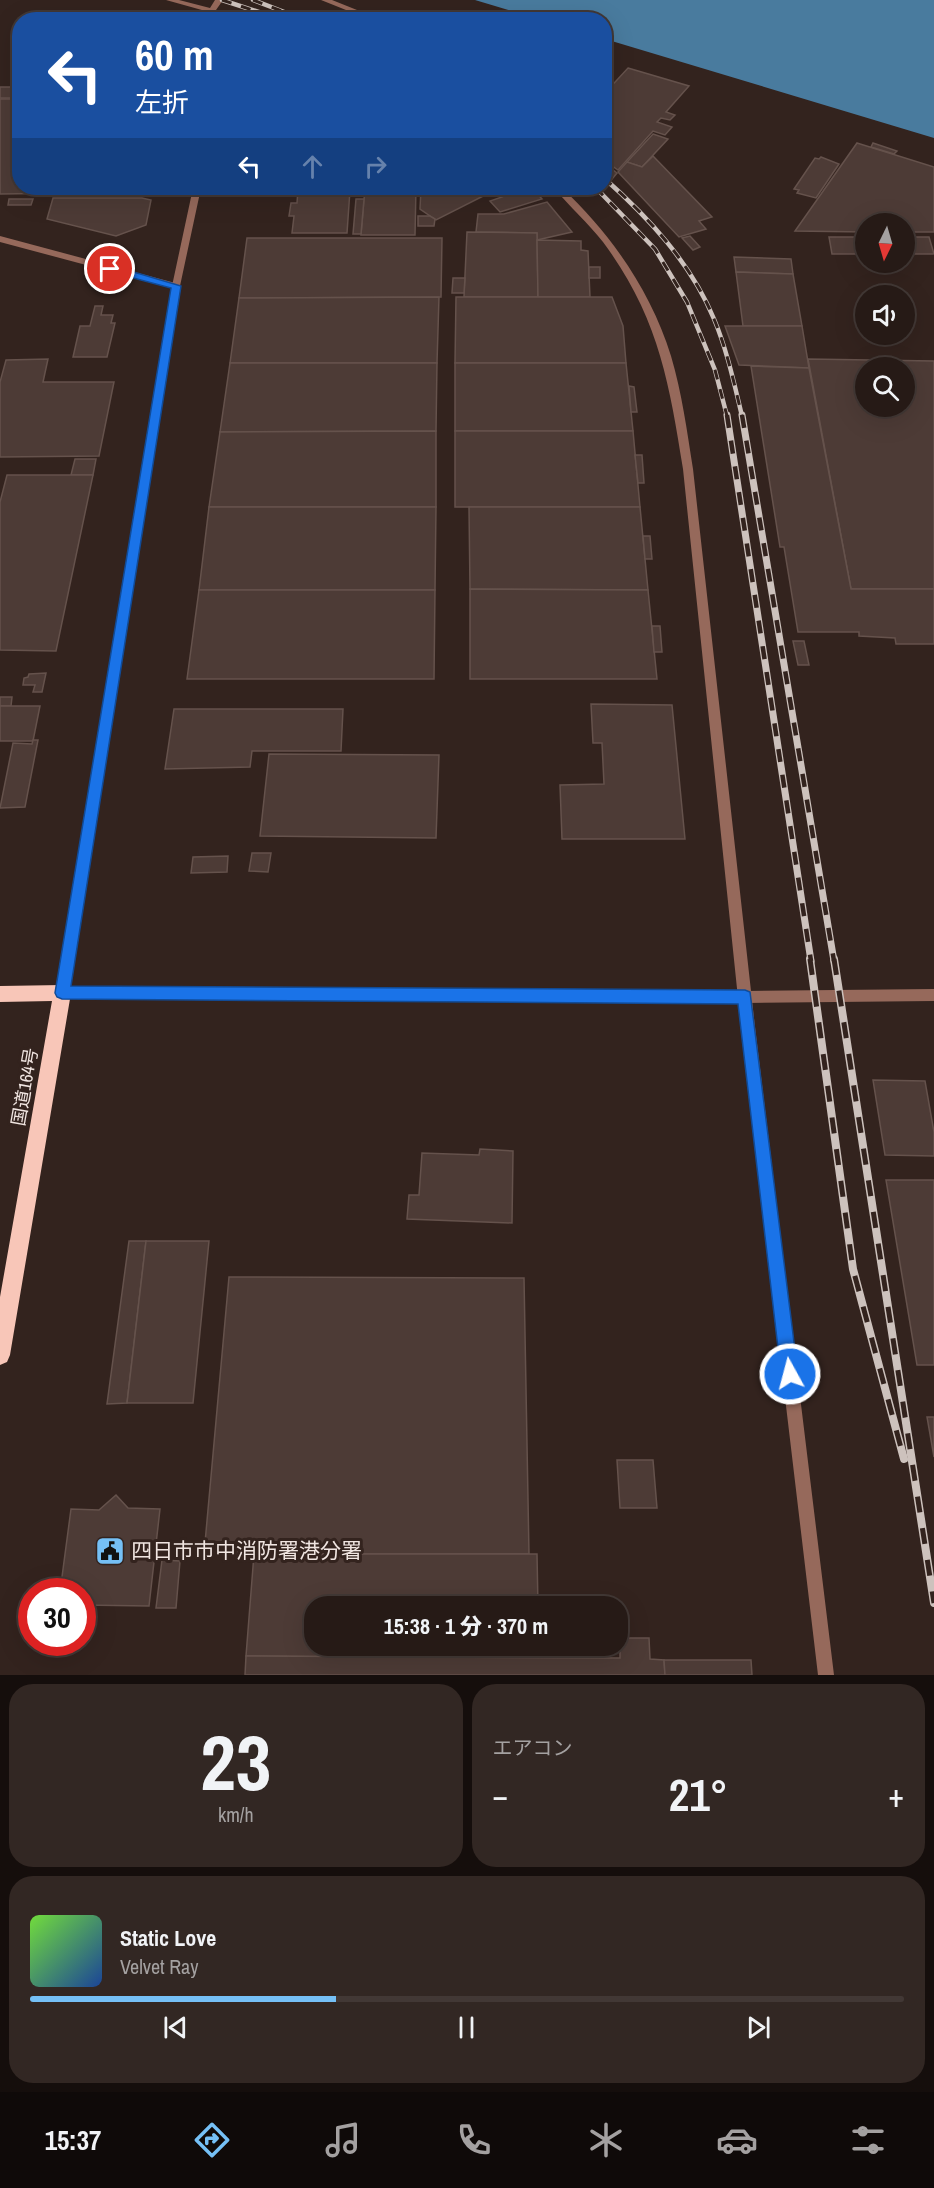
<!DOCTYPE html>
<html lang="ja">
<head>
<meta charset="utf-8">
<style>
	:root { --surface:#261a16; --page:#322723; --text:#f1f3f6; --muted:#a4a1a1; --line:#423835; --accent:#75c0f6 }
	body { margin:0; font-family:"Archivo Narrow","Noto Sans JP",sans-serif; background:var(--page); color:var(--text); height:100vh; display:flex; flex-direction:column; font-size:22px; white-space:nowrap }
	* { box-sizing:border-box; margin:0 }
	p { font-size:20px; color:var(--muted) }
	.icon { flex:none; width:33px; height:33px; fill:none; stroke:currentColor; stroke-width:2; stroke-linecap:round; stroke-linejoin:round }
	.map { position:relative; height:1675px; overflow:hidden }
	.side { display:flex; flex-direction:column; gap:9px; padding:9px; background:#150e0c; flex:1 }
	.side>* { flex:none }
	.hud { position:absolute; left:12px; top:12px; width:600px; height:183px; border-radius:24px; box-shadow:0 6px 24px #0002,0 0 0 2px var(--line); background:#1a4fa0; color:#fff; overflow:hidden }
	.needle { width:39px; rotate:185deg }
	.fabs { position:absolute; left:855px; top:213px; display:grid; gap:12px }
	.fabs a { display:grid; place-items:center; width:60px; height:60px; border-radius:50%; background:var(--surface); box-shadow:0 6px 24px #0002,0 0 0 2px var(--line); font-size:30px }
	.speed { position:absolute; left:18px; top:1578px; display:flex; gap:12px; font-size:30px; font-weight:700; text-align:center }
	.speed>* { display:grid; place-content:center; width:78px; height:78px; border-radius:50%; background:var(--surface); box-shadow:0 6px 24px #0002,0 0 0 2px var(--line); line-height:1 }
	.speed .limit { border:9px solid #d22; background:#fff; color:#111 }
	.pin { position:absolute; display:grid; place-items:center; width:51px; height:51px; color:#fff; margin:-26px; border:3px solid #fff; border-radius:50%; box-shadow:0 2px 6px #0007 }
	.me { position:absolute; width:66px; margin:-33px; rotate:353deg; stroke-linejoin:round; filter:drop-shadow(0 0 4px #0008) }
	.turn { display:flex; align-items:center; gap:21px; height:126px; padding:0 24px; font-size:27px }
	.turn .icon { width:78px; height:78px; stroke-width:2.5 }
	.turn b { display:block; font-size:42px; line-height:51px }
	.lanes { display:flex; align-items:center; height:57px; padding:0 24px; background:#0003; justify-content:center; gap:30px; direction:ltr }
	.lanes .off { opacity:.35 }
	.big { font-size:45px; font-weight:800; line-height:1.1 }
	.side .widget { flex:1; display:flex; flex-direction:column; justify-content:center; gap:9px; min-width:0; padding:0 21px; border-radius:24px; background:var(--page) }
	.side .dial { align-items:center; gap:0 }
	.dial b { font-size:78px; line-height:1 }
	.song { display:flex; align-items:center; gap:18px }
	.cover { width:72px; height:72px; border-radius:9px; background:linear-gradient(135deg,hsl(100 70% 55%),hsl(220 70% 35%)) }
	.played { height:6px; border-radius:3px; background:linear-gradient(90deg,var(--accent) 35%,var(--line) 35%) }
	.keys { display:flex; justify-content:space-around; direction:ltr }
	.heat { display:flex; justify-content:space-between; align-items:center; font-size:33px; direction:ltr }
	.side .tiles { flex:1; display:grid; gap:9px; grid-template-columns:1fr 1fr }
	.widget:last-child { grid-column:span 2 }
	.trip { position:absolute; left:304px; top:1596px; width:324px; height:60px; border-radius:24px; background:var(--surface); box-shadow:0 6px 24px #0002,0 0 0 2px var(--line); font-weight:800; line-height:60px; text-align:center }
	.dock { display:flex; height:96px; justify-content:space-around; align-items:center; background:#0f0a09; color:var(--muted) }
	.dock .icon { width:42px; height:42px }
	.dock .active { color:var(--accent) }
	.dock b { font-size:27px; color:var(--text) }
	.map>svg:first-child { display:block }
	.water { fill:#497b9e }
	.building { fill:#4d3b36; stroke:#65524c; stroke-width:1.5; fill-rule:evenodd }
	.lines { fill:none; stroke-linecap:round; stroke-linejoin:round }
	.service { fill:#96695b; fill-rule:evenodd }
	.minor { fill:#96695b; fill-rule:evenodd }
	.tertiary { fill:#96695b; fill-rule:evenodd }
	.trunk { fill:#f8c6b8; fill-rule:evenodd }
	.rail-far2-casing { stroke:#cdc2bd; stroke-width:4.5 }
	.rail-far1-casing { stroke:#cdc2bd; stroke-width:7 }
	.rail-casing { stroke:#cdc2bd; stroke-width:8 }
	.rail-far2 { stroke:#33231e; stroke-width:3; stroke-dasharray:10; stroke-linecap:butt }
	.rail-far1 { stroke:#33231e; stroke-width:4.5; stroke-dasharray:13; stroke-linecap:butt }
	.rail { stroke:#33231e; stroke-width:5; stroke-dasharray:16; stroke-linecap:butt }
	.route { fill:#1a73e8; stroke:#114b97; stroke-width:1.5 }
	.labels { text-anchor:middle; stroke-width:6; stroke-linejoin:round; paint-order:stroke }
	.street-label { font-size:18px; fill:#f0e5e1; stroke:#33231e }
	.near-poi-label { font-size:21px; fill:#f0e5e1; stroke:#33231e; text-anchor:start }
</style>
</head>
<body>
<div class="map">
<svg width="934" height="1675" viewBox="0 0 934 1675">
	<rect width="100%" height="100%" fill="#33231e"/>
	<path class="water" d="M475,0H934V138L605,39L604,20L539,19Z"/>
	<g class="building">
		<path d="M628,68L689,86L666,112L675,115L670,120L661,118L657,122L672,127L665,135L653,131L618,170L604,160V94Z"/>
		<rect x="0" y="87" width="20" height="11"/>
		<path d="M0,99H20V188L151,189L72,190L71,193L0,194Z"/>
		<path d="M653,134L668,139L642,167L627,162Z"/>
		<path d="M857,143L934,167V232H904V224H866V232L795,231Z"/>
		<path d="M873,143L897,151L894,154L871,147Z"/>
		<path d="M653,156L712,217L699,221L706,229L679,237L618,172L627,162L642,167Z"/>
		<path d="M821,157L839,164L816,198L797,193L799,190L794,189L815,158L819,159Z"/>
		<path d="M604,163L617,173L612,179L604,174Z"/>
		<path d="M365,188H416L415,235H361Z"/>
		<path d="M421,188H499L436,220L420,209Z"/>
		<path d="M507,188H532L542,199L500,212L490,201L502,197L496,191Z"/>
		<path d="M298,190H350L347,233H292L294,216H289L291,203H297Z"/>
		<path d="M53,198H142L151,200L146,225L116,236L47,219Z"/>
		<path d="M9,199H33L31,205H8Z"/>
		<path d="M356,199H364L361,234H353Z"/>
		<path d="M547,202L572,232L537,240V233L476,232L478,214H504Z"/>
		<path d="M418,216H430L435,219L434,226H418Z"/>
		<path d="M467,232L537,233L538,297H464Z"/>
		<path d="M690,236L700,247L693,250L682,238Z"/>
		<path d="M829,237H866V254H832Z"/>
		<path d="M904,237H929L934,254H904Z"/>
		<path d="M247,238H442L441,297L239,298Z"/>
		<path d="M537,240L581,241V250L588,251L590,297H538Z"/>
		<path d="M734,257L791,259L793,274L736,272Z"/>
		<rect x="589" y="267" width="11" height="11"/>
		<path d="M736,272L793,274L802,326H743Z"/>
		<path d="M453,278H465L464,293H452Z"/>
		<path d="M439,297L437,363H230L239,298Z"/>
		<path d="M456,297H612L623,326L626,363H455Z"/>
		<path d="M95,306H103L101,315H113L111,323H115L107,357H73L80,326H90Z"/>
		<path d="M725,326H802L809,368L739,365Z"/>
		<path d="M48,359L43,382H114L99,456L0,457V382L6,360Z"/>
		<path d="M808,359L934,361V589H851ZM866,368H904V406H866Z"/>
		<path d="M230,363H437L436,431L220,432Z"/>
		<path d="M455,363H626L633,431H455Z"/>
		<path d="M751,366L809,368L851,589H934V644H896L895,638L859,636V632H798L784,547H780Z"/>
		<path d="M629,386L634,387L637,412H631Z"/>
		<path d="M436,431V507H209L220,432Z"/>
		<path d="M455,431H633L640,507H455Z"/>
		<path d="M635,455H642L644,483H638Z"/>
		<path d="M75,459H96L93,475H71Z"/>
		<path d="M7,475H93L56,651L0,650V502Z"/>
		<path d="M209,507H436L435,590H199Z"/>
		<path d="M469,507H640L648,590L470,589Z"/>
		<path d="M643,536H650L652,559H645Z"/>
		<path d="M470,589L648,590L657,679H470Z"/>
		<path d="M199,590H435L434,679H187Z"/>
		<path d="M652,626H660L662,652H654Z"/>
		<path d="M793,641H804L809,665H798Z"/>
		<path d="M46,673L42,692H33L35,685H23L24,678L28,677L29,674Z"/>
		<path d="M0,697H12L11,706H0Z"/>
		<path d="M591,704L672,705L685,839H562L560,785L604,784L602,743H593Z"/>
		<path d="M0,706H40L33,741H0Z"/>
		<path d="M174,709H343L341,751H252L250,767L165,769Z"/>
		<path d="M33,740H38L25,807L0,808L13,743L32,744Z"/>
		<path d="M269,754L439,755L436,838L260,836Z"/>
		<path d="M252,853H271L268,872L249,871Z"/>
		<path d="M228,856L227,872L191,873L193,857Z"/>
		<path d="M873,1080L925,1081L934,1132V1156L885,1155Z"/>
		<path d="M480,1149L513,1151L512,1223L407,1219L409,1195H419L422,1153L479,1155Z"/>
		<path d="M886,1180H934V1365H917Z"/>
		<path d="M129,1241H146L127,1403L107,1404Z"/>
		<path d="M146,1241H209L193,1403H127Z"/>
		<path d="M229,1277L524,1278L529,1554H204Z"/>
		<path d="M927,1417H934V1457Z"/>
		<path d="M617,1460H653L657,1508H620Z"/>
		<path d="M116,1495L128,1508L160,1509L149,1606L82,1605V1592H60L71,1509L99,1510Z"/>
		<path d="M254,1554H537L538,1606H315V1646H539V1659L246,1656Z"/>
		<path d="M162,1560L180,1561L176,1608H156Z"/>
		<path d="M620,1638H649L650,1659L664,1660L665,1675H245L246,1656L620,1658Z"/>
		<path d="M664,1660H751L752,1675H665Z"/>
	</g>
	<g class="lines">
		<g class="service">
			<path d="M166,0H179L210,8L215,0H223L216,10L236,19L227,20L209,12Z"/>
			<path d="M321,0H332L382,20H371Z"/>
			<path d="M0,236L179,284L180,286L176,289L0,242Z"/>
		</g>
		<path class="minor" d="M554,188H562C611,234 651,291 671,356C682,393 687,431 693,469L755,1027L834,1675H818L741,1027L683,469C669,381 658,316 603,242C588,223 570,207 554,188Z"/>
		<g class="tertiary">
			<path d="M229,17H235L236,20H228Z"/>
			<path d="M193,188H201L180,286L69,987L745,991L934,989V1001L745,1003L62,999L57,997L56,993L172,286Z"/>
		</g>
		<path class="trunk" d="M62,985L68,987L71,993L10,1355L7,1362L0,1365V1297L52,1001L0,1002V986Z"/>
		<g class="rail-far2-casing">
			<g id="rail-far2">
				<path d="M222,0L283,20"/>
				<path d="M253,0L305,20"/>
				<path d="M604,178C648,217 691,263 714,319C727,350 734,383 742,416"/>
				<path d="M596,188L655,249L687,302L715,370L727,416"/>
			</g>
		</g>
		<g class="rail-far1-casing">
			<g id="rail-far1">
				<path d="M727,415L811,961"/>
				<path d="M742,415L834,961"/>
			</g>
		</g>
		<g class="rail-casing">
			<g id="rail">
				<path d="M810,959L853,1269L904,1459"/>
				<path d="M834,959L934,1603"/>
			</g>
		</g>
		<use href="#rail-far2" class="rail-far2"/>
		<use href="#rail-far1" class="rail-far1"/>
		<use href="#rail" class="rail"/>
	</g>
	<path class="route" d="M110,265L181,286L71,986L745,990L750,992L798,1374L796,1380L790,1383L784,1380L781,1374L738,1004L62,999L57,997L55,993L171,288L107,271V266Z"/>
	<defs>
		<g id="civic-square" transform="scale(1.5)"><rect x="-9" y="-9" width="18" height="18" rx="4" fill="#75c0f6" stroke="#33231e"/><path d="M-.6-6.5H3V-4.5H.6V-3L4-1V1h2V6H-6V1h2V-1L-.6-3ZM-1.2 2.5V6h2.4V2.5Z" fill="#111"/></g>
	</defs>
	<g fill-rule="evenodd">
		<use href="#civic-square" x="110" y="1551"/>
	</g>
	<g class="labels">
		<g class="street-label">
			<text transform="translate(25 1087) rotate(-80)" y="6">国道164号</text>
		</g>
		<g class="near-poi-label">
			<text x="131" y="1558">四日市市中消防署港分署</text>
		</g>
	</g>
</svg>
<div class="fabs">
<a><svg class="needle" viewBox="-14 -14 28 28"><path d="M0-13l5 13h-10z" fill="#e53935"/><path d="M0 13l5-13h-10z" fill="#a4a1a1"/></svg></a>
<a><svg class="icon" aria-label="sound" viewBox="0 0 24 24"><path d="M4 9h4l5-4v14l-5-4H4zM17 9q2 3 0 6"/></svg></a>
<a><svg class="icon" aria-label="search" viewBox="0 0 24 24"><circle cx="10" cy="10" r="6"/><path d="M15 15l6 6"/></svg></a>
</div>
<div class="speed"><div class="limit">30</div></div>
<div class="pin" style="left:110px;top:269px;background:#d93025"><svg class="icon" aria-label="arrive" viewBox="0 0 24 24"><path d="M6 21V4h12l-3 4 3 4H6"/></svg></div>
<svg class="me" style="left:790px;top:1374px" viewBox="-20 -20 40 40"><circle r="17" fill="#1a73e8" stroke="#fff" stroke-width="3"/><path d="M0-11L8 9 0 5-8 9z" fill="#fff"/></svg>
<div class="trip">15:38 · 1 分 · 370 m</div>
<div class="hud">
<div class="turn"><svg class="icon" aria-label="left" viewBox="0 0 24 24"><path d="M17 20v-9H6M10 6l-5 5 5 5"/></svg><div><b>60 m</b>左折</div></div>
<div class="lanes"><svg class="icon" aria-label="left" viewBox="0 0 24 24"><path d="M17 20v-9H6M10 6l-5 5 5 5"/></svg><svg class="icon off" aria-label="ahead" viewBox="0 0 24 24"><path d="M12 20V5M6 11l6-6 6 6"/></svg><svg class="icon off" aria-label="right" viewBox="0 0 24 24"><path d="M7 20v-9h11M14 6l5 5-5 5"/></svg></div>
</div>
</div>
<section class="side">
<div class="tiles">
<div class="widget dial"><b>23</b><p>km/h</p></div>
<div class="widget"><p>エアコン</p>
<div class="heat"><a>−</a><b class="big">21°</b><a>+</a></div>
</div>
<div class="widget">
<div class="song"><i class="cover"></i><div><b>Static Love</b><p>Velvet Ray</p></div></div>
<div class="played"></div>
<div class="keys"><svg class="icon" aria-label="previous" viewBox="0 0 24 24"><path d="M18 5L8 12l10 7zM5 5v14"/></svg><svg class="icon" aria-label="pause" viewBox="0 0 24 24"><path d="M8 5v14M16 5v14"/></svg><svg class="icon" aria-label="next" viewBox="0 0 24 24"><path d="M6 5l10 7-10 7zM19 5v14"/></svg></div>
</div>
</div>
</section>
<nav class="dock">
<b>15:37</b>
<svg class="icon active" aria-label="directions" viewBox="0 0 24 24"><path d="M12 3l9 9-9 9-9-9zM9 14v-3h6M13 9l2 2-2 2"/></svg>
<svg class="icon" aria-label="music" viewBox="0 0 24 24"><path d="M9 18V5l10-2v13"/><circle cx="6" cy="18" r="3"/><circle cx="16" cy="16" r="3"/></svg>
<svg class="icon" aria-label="phone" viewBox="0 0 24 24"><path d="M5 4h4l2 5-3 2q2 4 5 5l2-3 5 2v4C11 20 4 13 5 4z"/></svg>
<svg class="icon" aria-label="climate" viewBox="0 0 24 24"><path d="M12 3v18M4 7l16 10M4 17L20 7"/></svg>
<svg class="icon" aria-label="car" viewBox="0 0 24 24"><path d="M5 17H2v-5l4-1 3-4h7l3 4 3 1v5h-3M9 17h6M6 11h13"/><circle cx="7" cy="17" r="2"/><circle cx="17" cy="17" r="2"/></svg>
<svg class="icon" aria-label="filters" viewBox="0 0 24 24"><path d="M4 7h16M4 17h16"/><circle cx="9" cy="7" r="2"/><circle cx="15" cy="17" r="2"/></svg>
</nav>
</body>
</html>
